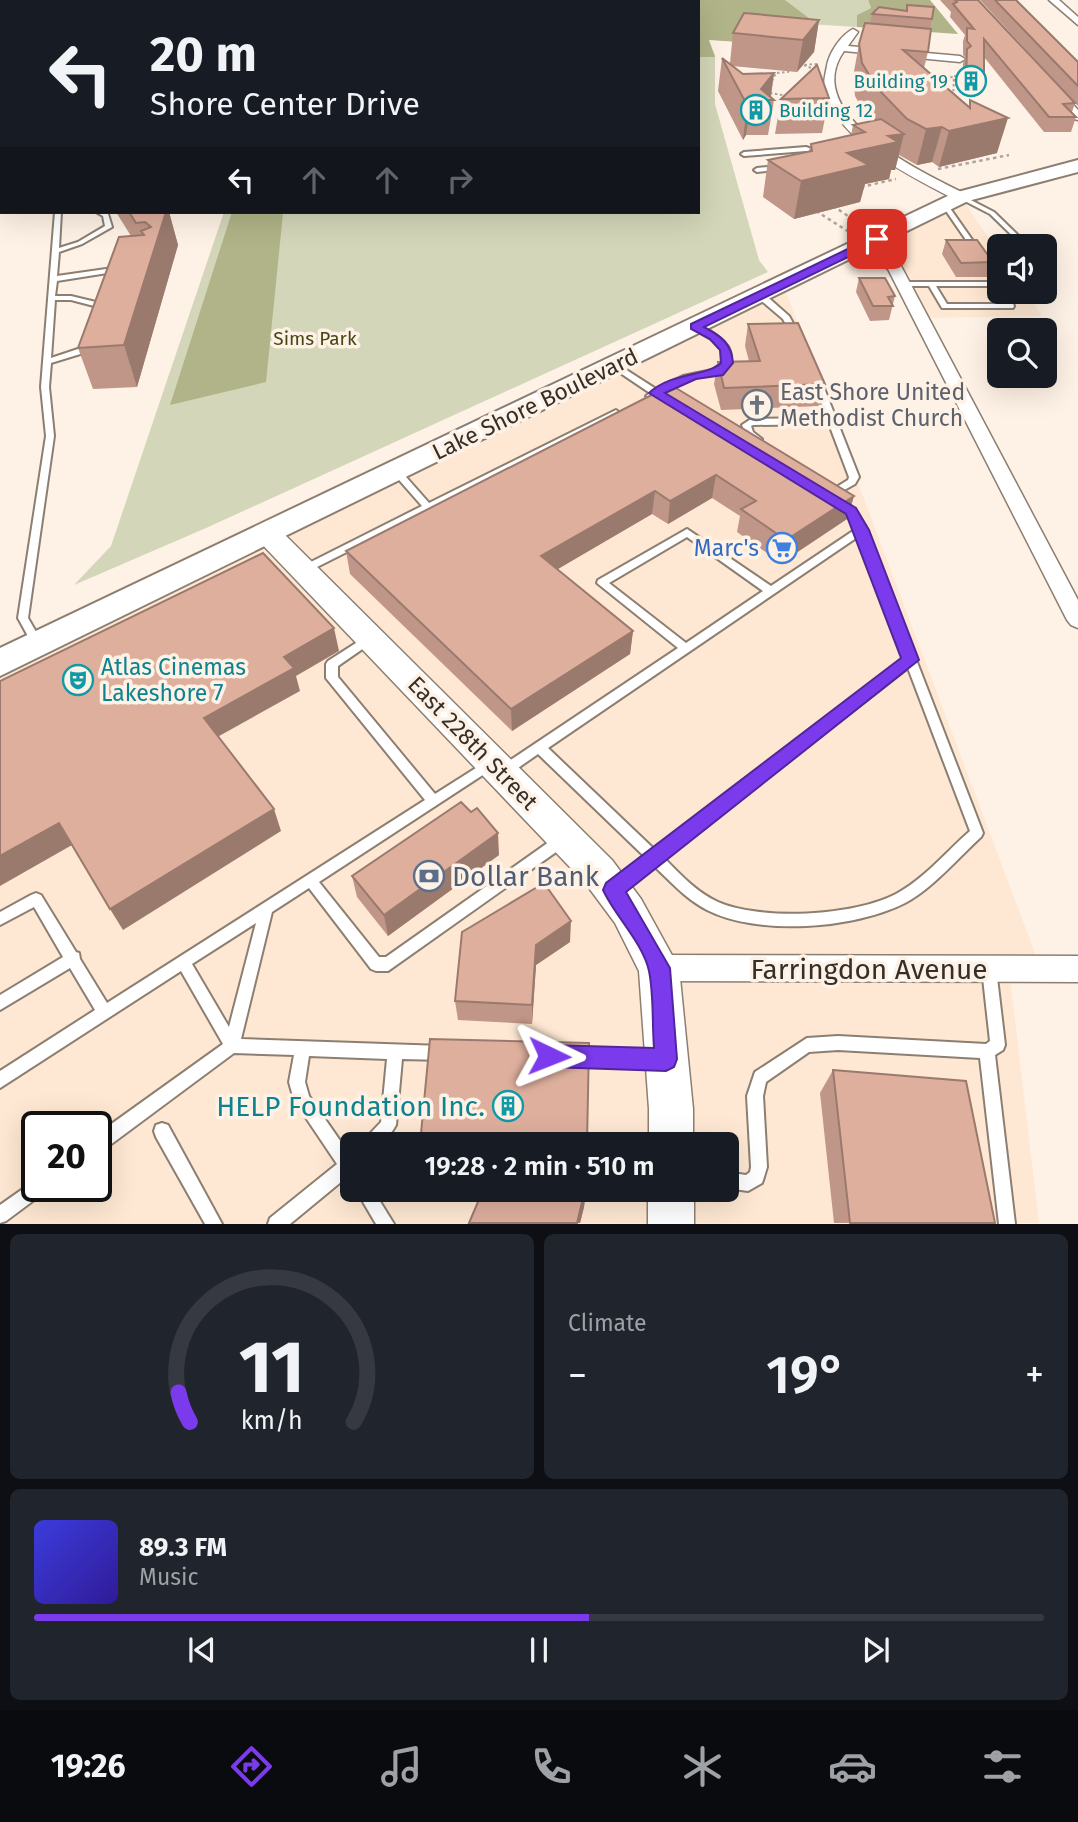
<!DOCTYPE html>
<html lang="en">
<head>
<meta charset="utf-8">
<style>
	:root { --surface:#171b24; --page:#20242c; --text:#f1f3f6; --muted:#9ea1a6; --line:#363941; --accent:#7c3aed }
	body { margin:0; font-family:"Fira Sans",sans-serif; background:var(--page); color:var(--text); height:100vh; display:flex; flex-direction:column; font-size:26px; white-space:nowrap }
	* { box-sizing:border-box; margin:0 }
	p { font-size:23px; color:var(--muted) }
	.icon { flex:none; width:38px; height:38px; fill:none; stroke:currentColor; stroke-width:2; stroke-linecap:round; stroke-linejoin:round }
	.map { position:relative; height:1224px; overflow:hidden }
	.sheet { display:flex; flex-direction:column; gap:10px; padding:10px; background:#0d0f14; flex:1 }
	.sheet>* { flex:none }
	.banner { position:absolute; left:0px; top:0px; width:700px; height:214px; box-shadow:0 7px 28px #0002; background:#171b24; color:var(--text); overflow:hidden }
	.controls { position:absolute; left:987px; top:234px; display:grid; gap:14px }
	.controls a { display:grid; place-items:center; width:70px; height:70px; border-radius:10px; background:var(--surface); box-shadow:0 7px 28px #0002; font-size:35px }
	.speed { position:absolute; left:21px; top:1111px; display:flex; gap:14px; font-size:35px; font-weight:700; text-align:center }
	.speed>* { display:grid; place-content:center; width:91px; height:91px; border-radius:50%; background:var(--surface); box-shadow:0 7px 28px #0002; line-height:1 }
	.speed .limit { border:4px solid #111; border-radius:10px; background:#fff; color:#111 }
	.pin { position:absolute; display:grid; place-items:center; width:60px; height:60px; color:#fff; margin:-30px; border-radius:14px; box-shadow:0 4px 10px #0006 }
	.me { position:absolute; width:77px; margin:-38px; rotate:92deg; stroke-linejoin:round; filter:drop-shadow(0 0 5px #0008) }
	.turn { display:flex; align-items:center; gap:24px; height:147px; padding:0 35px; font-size:32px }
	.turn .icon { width:91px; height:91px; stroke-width:2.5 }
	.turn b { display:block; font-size:49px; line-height:60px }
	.lanes { display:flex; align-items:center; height:66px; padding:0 35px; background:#0003; justify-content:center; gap:35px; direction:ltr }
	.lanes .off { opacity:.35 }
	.big { font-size:52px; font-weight:600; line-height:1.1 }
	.sheet .tile { flex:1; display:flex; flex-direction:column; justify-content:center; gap:10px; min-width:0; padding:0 24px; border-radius:10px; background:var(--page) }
	.sheet .dial { align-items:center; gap:0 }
	.dial svg { height:182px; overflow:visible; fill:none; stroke:var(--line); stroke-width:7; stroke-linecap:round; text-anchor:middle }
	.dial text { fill:var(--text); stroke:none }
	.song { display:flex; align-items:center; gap:21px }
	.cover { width:84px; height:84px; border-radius:10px; background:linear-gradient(135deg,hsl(240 70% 55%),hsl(250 70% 35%)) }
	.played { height:7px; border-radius:4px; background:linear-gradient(90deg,var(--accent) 55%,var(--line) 55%) }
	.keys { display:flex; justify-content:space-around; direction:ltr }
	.heat { display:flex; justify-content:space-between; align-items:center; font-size:38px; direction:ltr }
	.sheet .tiles { flex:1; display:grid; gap:10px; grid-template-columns:1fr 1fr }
	.tile:last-child { grid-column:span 2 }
	.trip { position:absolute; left:340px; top:1132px; width:399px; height:70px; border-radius:10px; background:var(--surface); box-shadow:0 7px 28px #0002; font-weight:600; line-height:70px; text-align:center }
	.tabs { display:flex; height:112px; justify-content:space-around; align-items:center; background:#090b0e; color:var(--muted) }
	.tabs .icon { width:49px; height:49px }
	.tabs .current { color:var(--accent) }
	.tabs b { font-size:32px; color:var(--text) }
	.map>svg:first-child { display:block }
	.built { fill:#fee8d3; fill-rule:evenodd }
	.green { fill:#d3d6b8 }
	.forest { fill:#b1b488 }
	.water { fill:#6b9eb1 }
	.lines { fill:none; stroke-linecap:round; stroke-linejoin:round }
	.lane-casing { stroke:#8c7f71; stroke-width:4 }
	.street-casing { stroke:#8c7f71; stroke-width:3 }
	.secondary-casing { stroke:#8c7f71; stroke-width:3 }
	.primary-casing { stroke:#8c7f71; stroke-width:4 }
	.path-far1 { stroke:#aea49a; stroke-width:2; stroke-dasharray:2.5 2.5; stroke-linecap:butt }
	.path { stroke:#aea49a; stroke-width:2.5; stroke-dasharray:3.5 3.5; stroke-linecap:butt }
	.lane { fill:#fff; fill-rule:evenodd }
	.street { fill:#fff; fill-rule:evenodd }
	.secondary { fill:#fff; fill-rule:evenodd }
	.primary { fill:#fff; fill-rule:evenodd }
	.wall { fill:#bf9687 }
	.shaded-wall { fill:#9b7a6e }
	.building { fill:#deaf9d; stroke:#9b7a6e; stroke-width:2 }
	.route { fill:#7c3aed; stroke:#51269a; stroke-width:2 }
	.labels { text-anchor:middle; stroke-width:7; stroke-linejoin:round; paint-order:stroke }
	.far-culture-label { font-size:19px; fill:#0d838f; stroke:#fef1e5; text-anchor:end }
	.far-park-label { font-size:19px; fill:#454712; stroke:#fef1e5 }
	.worship-label { font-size:23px; fill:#5b616d; stroke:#fef1e5; text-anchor:start }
	.street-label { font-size:23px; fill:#352f29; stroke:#fef1e5 }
	.shop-label { font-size:23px; fill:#366cbe; stroke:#fef1e5; text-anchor:end }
	.culture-label { font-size:23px; fill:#0d838f; stroke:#fef1e5; text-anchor:start }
	.near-service-label { font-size:28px; fill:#4e5e75; stroke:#fef1e5; text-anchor:start }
	.near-street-label { font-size:28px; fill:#352f29; stroke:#fef1e5 }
	.near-culture-label { font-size:28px; fill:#0d838f; stroke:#fef1e5; text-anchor:end }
</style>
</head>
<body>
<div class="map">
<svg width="1078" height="1224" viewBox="0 0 1078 1224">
	<rect width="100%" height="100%" fill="#fef1e5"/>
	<g class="built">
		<path d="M961,197L999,254V292H1026L1042,316L921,318L894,266L860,247Z"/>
		<path d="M783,284L1041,969H1009L1039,1223L0,1224V663ZM37,1127H96V1186H37ZM352,1144H726V1190H352Z"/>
	</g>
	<g class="green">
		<path d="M785,0H868L871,8L857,15V27L808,24Z"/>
		<path d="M698,21L715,55V104L759,260L768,272L206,528L74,585L111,546L224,212H698Z"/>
	</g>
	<g class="forest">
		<path d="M610,0H785L810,19C797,53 738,41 709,40L715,57H698V2H601Z"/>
		<path d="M868,0H930L958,34L857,27V15L871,8Z"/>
		<path d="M232,212H287L283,213L266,382L170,405Z"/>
	</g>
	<path class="water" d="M0,0H402L2,2L0,64Z"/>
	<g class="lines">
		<g class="lane-casing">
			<g id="lane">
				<path d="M806,147L824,153L821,155L806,151L744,156L741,154L744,152Z"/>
				<path d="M779,166L782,168L781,169L757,172L754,170L757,168Z"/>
				<path d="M959,196H963L994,212L1027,244V246H1023L990,214L959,198Z"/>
				<path d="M945,203L947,204L999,278V286H936L947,304H1005L1000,292H1008L1014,306L1013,308H942L929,286H904L900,284L904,282H995L942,205Z"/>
				<path d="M55,212H61L59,248L78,242L105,226L103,216L96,212L108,214L112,227L82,244L59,252L57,276L120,267L124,269L120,271L57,281L55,296H71L100,303L106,315L99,317L94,306L71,300H55L51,358L84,347L86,344H92L93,346L90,351L51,363L49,387L54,436L28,618L43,644L42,647H34L18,618L46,436L41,387Z"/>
				<path d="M757,293H763L789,316L799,334L798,336H792L783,319L757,297Z"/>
				<path d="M692,324C703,325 727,340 730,351C731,355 731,359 731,363C720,375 708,374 694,378C682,381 672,387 662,393L664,396L663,398L655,397L650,399L646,396L650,393L610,366L611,364H617L656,389L683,376L712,370L723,362L722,350L711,339L692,328Z"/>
				<path d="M815,381H821L822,383L859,477L855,484L830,498L825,495L827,493L848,480L849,477L829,424L753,425L751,426L753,432L762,439L758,442L746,435L742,425L751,419L827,418L814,383Z"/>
				<path d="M616,410L620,413L619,415L307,572L303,573L298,570L299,568L422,506L393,473L391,471L393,469H399L429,503Z"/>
				<path d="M839,501L854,509L866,530L983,833L981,837C958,858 932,889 905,903C854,929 758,936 707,910C686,899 671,882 654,866L620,892L615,894L610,892L608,888L610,884L645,857L538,754L508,775L504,776L500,775L498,771L500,767L678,648L597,583L598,580L687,529L771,586L856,529L847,513L834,504ZM859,536L905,659L655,850L548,748ZM687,537L763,591L686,643L609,583ZM908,668L970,831C946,852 924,879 896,894C854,916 762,921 718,902C696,892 680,874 664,858Z"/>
				<path d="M370,634L374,635L375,638L374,641L338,666V677L435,794L487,761L491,759L495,761L497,764L495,767L319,882L379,957H386L556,837L561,835L566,837L567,841L566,845L388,971H376L371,969L309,888L272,912L241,1039L443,1046L448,1048L450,1053L448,1058L443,1060L402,1059L396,1125L393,1130L382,1144H364L366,1138L381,1122L387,1059L309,1056L305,1082L309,1096L350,1155L352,1154V1179L347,1177L290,1224H268L270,1218L337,1164L294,1100L289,1082L294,1055L234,1053L102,1151L96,1153V1135L223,1044L181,971L0,1088V1071L95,1010L70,968L0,1010V995L63,957L34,907L0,925V912L31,895L36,893L41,895L76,952L79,953L80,959L107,1003L425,800L326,678V664L328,661ZM256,923L229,1027L192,964Z"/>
				<path d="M989,962L994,964L996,969L1005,1045L1003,1050L995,1055L1015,1224H999L980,1058L838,1050L809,1052L766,1082L763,1096L767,1167L764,1177L762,1183L748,1191L726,1188V1172L746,1175L750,1172L751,1167L747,1096L755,1072L807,1038L838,1036L986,1044L990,1041L982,969L984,964Z"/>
				<path d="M574,1050L660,1052L665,1054L667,1059L665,1064L660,1066L574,1064L569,1062L567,1057L569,1052Z"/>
				<path d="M162,1123L168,1125L222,1224H205L156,1137L154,1131L156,1125Z"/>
				<path d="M37,1179V1186H47L45,1192L6,1221L0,1223V1205Z"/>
				<path d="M356,1190H373L394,1224H376Z"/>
			</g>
		</g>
		<g class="street-casing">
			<g id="street">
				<path d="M1049,0H1059L1078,17V25Z"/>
				<path d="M853,29L858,32L848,46L960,56L965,59L960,62L844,51C799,115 923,173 966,194V200H956C913,177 834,141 825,87C823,81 826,72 827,66C829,53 841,35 853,29Z"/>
				<path d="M1049,87H1057L1078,110V120L1074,119L1049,91Z"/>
				<rect x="0" y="105" width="2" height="6"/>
				<path d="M860,243L901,266L1078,600V628L1071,625L1067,620L888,269L855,250V244Z"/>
				<path d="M659,955L1078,956V982L659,981L649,977L645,968L649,959Z"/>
			</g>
		</g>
		<g class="secondary-casing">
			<g id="secondary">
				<path d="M267,524L277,527L612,860L641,899L679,968L693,1109V1144H649V1109L639,971L615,923L586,884L257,539L253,533L257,527Z"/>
				<rect x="648" y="1190" width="46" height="34"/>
			</g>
		</g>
		<g class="primary-casing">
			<path id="primary" d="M1078,160V172L968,201L0,676V648L954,193Z"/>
		</g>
		<g class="path-far1">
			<path d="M601,2L610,0"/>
			<path d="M817,64L803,65L817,70"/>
			<path d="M941,73L954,78L953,97"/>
			<path d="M954,76L963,77"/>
			<path d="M933,77L955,80"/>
			<path d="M772,81L776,73L788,72L790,67"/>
			<path d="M955,85H962"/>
			<path d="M770,93L782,95L785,103"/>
		</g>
		<g class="path">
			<path d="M938,169L1009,155"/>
			<path d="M861,187L896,179"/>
			<path d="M833,206L863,226"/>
			<path d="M816,211L849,232"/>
		</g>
		<use href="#lane" class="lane"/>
		<use href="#street" class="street"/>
		<use href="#secondary" class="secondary"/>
		<use href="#primary" class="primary"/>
	</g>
	<g class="wall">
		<path d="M940,0H978L1075,103L1072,112L1076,117L1071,132H1044L984,57V79L979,94L962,92L963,63L965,57L963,55V41L965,35L950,17L951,12Z"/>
		<path d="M980,0H1016L1078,62V106Z"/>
		<path d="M907,5L932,19L930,29L928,52L924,68L969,106L970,100L997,153L939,167L932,162L917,165L899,155L895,170H891L889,179L865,184L860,202L794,219L763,197L768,160L809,151L811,144L851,135L853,125L869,121L855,96L853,77L859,44L870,24L872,14L906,11Z"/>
		<path d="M819,20L814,52L797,72L732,66L743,74L774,73L771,97L774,100L768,135H746L743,140L718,91L722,58L730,63L733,33Z"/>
		<path d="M829,98L822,133L775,134L781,99Z"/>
		<path d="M116,212H169L178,245L137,387L93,389L78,348L131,236Z"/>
		<path d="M946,240L993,262L988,277H956L942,254Z"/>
		<path d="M859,278L895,296L889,320L870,321L856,292Z"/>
		<path d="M748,324L825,384L820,406L721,410L714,384L718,362L749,361L745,346Z"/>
		<path d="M671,385L854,496L847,519L781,563L737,532L740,516L712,498L668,524L652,514L557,569L633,631L630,654L512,731L350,574L346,551Z"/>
		<path d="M499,855L388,936L357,897L352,876Z"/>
		<path d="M570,942L536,965L532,1024L458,1020L455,1001Z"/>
		<path d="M833,1070L995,1223H834L820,1093Z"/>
		<path d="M420,1190H586L584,1207L580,1223H469L479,1198L422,1196Z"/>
	</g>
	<g class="shaded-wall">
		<path d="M819,20L814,52L797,72L803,40Z"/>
		<path d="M774,73L770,100L761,89Z"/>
		<path d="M751,100L746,135L743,140L747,105Z"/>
		<path d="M1008,118L997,153L939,167L949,131Z"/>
		<path d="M942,127L932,162L917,165L926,129Z"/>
		<path d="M904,134L895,170H891L889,179L865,184L860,202L794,219L801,181L847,153L888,136Z"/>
		<path d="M166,212H169L178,245L137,387L124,345Z"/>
		<path d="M716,475L712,498L668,524L670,501Z"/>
		<path d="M655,491L652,514L541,579V556Z"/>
		<path d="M854,496L847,519L781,563L786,540Z"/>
		<path d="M334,628L339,651L296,676L300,691L212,740L204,718L284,657Z"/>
		<path d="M633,631L630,654L512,731L511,709Z"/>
		<path d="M274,809L281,831L123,930L110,909Z"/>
		<path d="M59,823L72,845L0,886V856Z"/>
		<path d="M498,833L499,855L388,936L384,915Z"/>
		<path d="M571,921L570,942L536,965L532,1024V1005L536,945Z"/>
		<path d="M586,1190L584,1207L580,1223H577Z"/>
	</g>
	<g class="building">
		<path d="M955,0H978L1075,103L1063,104L1076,117H1049L984,39V79L966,78L967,49L971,46L967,41V28L974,29L953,4L957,2Z"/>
		<path d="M995,0H1016L1078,62V86Z"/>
		<path d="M907,5L934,7L932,19L872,14L879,7L907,11Z"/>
		<path d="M744,13L819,20L803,40L733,33Z"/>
		<path d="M865,23L931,29L928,52L903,50L970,108V100L1008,118L949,131L942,127L926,129L907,119L877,88L862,63L859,44Z"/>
		<path d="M722,58L743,74L774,73L761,89L774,100H751L747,105Z"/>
		<path d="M817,65L829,98L781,99Z"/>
		<path d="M881,119L904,134L888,136L898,142L847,153L869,165L801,181L768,160L812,151L811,144L865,132L853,125Z"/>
		<path d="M129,212H166L124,345L78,348L119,237L144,235L141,231L151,227L145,222L136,223Z"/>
		<path d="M946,240H977L993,262L961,263Z"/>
		<path d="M859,278H885L895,296L888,297L893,306H873Z"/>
		<path d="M798,323L825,384L724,388L718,362L760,361L748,324Z"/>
		<path d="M671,385L854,496L786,540L741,509L756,501L716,475L670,501L655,491L541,556L633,631L511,709L346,551Z"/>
		<path d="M263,553L334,628L284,657L294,668L204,718L274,809L110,909L59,823L0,856V681Z"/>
		<path d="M461,802L471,812L477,808L498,833L384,915L352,876Z"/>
		<path d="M544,883L571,921L536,945L532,1005L455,1001L462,932Z"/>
		<path d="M430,1039L589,1043L587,1144H420Z"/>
		<path d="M833,1070L966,1081L995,1223H850Z"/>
		<path d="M483,1190H585L577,1223H469Z"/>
	</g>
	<path class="route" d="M877,235L882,239L881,241L704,327C721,336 732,344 733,363L723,375L696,379L665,393L856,508L869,530L919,660L626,892L670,968L677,1059L674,1067L666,1071L549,1067L541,1064L538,1056L541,1048L549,1045L654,1048C652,1023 654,995 649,971C643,943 615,916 603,890L606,883L901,658L846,514L649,393C671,372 708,376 721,363L720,350L710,339L691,329V324Z"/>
	<defs>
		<g id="building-ring" transform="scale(1.575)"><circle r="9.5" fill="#fef1e5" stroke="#0f9aa8" stroke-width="1.5"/><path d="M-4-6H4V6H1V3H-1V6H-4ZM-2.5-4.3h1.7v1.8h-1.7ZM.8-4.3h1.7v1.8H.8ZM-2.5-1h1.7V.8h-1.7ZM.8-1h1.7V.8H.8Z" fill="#0f9aa8"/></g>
		<g id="church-ring" transform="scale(1.575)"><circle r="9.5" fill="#fef1e5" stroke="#6b7280" stroke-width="1.5"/><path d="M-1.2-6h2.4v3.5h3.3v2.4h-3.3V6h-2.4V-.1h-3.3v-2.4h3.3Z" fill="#6b7280"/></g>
		<g id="supermarket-ring" transform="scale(1.575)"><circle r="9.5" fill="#fef1e5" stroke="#3f7fe0" stroke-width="1.5"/><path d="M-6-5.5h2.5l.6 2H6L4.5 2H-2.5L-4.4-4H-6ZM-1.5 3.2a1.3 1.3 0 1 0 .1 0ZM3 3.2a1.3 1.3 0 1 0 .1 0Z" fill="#3f7fe0"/></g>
		<g id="theatre-ring" transform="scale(1.575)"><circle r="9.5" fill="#fef1e5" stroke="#0f9aa8" stroke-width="1.5"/><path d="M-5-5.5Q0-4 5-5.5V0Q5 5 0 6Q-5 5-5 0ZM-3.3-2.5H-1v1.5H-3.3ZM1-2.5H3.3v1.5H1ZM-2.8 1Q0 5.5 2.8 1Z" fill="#0f9aa8"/></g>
		<g id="bank-ring" transform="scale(1.575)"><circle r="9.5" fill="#fef1e5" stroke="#5c6f8a" stroke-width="1.5"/><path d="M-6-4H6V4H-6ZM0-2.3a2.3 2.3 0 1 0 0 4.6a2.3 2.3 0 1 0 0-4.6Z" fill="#5c6f8a"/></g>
	</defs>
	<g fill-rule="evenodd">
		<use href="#building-ring" x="971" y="81"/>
		<use href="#building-ring" x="756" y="110"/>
		<use href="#church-ring" x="757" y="405"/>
		<use href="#supermarket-ring" x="782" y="548"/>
		<use href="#theatre-ring" x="78" y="680"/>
		<use href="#bank-ring" x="429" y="876"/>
		<use href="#building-ring" x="508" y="1106"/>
	</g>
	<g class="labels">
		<g class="far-culture-label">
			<text x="948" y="88">Building 19</text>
			<text x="779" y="117" text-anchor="start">Building 12</text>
		</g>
		<g class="far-park-label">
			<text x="315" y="345">Sims Park</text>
		</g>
		<g class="worship-label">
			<text x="780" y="400">East Shore United<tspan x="780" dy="26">Methodist Church</tspan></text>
		</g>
		<g class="street-label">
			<text transform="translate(535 404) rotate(-26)" y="8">Lake Shore Boulevard</text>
			<text transform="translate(473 743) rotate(46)" y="8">East 228th Street</text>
		</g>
		<g class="shop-label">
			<text x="759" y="556">Marc's</text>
		</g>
		<g class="culture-label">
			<text x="101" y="675">Atlas Cinemas<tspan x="101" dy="26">Lakeshore 7</tspan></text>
		</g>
		<g class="near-service-label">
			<text x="452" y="886">Dollar Bank</text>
		</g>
		<g class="near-street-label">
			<text x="869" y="979">Farringdon Avenue</text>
		</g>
		<g class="near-culture-label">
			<text x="485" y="1116">HELP Foundation Inc.</text>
		</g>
	</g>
</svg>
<div class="controls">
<a><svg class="icon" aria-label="sound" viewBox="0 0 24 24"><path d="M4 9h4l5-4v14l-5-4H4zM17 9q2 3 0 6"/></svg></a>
<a><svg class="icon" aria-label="search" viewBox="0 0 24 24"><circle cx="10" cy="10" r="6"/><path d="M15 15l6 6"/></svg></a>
</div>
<div class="speed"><div class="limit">20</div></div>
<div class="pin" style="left:877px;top:239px;background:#d93025"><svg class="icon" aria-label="arrive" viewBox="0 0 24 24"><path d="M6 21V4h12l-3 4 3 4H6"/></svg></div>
<svg class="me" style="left:549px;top:1056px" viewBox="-20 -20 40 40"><path d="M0-17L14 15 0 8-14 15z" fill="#7c3aed" stroke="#fff" stroke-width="4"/></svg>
<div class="trip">19:28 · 2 min · 510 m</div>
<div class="banner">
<div class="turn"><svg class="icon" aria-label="left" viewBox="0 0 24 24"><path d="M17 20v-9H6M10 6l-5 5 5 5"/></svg><div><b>20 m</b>Shore Center Drive</div></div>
<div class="lanes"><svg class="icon" aria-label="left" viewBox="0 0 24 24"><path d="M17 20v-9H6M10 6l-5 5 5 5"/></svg><svg class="icon off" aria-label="ahead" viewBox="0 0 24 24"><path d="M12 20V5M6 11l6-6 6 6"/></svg><svg class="icon off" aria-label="ahead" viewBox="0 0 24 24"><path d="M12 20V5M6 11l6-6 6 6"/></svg><svg class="icon off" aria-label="right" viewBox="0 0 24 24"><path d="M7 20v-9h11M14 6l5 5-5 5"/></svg></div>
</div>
</div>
<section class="sheet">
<div class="tiles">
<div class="tile dial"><svg viewBox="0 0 100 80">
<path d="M14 69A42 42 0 1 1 86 69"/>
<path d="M14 69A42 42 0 0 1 9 56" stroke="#7c3aed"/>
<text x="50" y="56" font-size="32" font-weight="700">11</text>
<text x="50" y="72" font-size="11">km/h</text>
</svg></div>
<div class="tile"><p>Climate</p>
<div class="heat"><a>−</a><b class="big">19°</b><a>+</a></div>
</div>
<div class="tile">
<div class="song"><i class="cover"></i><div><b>89.3 FM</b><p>Music</p></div></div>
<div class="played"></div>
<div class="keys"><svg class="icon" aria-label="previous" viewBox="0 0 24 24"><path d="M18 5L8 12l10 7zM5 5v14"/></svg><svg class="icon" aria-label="pause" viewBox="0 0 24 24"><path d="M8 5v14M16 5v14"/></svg><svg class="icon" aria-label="next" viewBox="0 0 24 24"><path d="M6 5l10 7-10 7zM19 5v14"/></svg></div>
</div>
</div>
</section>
<nav class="tabs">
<b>19:26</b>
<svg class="icon current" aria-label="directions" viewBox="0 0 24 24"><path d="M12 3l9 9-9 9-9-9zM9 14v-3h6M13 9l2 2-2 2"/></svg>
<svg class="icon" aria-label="music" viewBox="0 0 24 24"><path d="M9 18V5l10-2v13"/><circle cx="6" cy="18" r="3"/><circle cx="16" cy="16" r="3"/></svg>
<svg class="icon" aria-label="phone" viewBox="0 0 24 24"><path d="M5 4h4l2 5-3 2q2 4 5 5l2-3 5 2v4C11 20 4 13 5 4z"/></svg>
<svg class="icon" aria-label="climate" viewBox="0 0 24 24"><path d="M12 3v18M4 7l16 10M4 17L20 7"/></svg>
<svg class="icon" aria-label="car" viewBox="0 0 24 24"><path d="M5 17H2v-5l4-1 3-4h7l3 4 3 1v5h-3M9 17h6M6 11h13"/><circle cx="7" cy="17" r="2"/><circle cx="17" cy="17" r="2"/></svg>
<svg class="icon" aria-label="filters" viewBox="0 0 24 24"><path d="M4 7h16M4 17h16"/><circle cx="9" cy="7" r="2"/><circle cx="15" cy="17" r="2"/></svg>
</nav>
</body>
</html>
